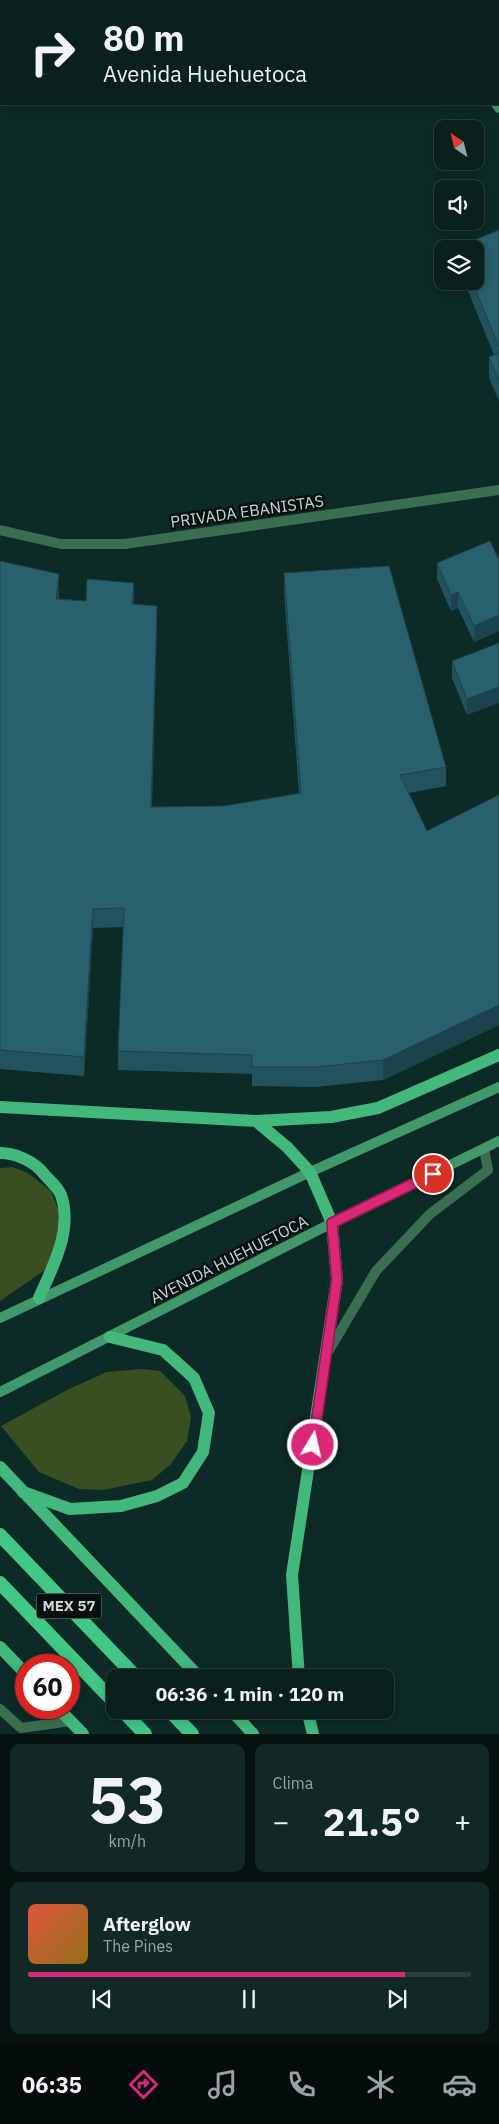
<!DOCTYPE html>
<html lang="es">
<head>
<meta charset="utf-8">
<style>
	:root { --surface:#09201c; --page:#122825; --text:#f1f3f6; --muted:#99a3a3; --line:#293e3b; --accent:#db2777 }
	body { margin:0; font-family:"IBM Plex Sans",sans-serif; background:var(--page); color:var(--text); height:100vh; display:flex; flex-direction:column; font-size:19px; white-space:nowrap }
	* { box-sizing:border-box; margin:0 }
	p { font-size:16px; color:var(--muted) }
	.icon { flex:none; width:28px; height:28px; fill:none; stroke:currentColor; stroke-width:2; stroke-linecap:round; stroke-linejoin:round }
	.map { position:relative; height:1734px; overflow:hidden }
	.side { display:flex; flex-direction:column; gap:10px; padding:10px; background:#05120f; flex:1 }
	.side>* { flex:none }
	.banner { position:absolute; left:0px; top:0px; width:500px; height:105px; box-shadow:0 2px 12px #0003,0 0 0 1px var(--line); background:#09201c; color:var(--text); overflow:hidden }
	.needle { width:32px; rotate:325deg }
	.fabs { position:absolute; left:434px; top:120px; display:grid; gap:10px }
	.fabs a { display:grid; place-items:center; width:50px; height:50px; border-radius:10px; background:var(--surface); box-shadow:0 2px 12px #0003,0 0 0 1px var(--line); font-size:25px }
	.speed { position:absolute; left:15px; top:1654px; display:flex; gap:10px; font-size:25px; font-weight:700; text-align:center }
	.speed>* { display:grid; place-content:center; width:65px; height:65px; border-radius:50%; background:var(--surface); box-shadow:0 2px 12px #0003,0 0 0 1px var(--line); line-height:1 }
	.speed .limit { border:8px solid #d22; background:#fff; color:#111 }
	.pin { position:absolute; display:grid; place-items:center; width:42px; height:42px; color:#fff; margin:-21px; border:2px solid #fff; border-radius:50%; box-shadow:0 1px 5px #0007 }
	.me { position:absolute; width:55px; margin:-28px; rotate:9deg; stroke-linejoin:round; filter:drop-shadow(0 0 4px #0008) }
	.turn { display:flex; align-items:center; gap:18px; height:105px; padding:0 20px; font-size:22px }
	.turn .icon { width:65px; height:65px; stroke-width:2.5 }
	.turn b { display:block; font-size:35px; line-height:42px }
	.big { font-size:38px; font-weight:700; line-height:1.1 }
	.side .tile { flex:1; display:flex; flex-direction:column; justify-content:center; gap:8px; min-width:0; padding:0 18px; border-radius:10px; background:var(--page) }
	.side .dial { align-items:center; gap:0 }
	.dial b { font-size:65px; line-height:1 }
	.song { display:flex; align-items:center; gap:15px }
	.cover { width:60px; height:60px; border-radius:8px; background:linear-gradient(135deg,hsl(10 70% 55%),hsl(40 70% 35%)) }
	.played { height:5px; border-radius:2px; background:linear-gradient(90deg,var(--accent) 85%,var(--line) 85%) }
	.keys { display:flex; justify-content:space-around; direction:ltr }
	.heat { display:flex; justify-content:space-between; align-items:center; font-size:28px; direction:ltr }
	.side .tiles { flex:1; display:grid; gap:10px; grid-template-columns:1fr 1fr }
	.tile:last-child { grid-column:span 2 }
	.trip { position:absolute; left:106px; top:1669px; width:288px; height:50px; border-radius:10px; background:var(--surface); box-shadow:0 2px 12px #0003,0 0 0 1px var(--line); font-weight:700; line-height:50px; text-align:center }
	.menu { display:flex; height:80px; justify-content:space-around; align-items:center; background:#040d0b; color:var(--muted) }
	.menu .icon { width:35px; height:35px }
	.menu .selected { color:var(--accent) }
	.menu b { font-size:22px; color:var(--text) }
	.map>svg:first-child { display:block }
	.green { fill:#394f22 }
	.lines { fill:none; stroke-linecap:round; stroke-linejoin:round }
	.service { stroke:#3b6e51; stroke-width:10 }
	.secondary { stroke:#41986a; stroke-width:10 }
	.primary { stroke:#43b87d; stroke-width:12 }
	.trunk { stroke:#42c786; stroke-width:14 }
	.wall { fill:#22535c }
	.shaded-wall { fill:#1c434b }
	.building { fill:#28606b; stroke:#1c434b }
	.route-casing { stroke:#8e194d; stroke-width:12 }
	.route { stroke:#db2777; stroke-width:9 }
	.labels { text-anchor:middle; stroke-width:5; stroke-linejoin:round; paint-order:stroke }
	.shield { fill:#05100e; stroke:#8d9b99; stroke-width:1 }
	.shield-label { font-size:15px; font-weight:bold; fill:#c7d7d5 }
	.street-label { font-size:16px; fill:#c7d7d5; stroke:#05100e }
</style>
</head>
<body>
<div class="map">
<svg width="499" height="1734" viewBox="0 0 499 1734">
	<rect width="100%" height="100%" fill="#0c2a26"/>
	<g class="green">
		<path d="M13,1167L28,1173L51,1191L62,1219L48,1268L0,1301V1168Z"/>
		<path d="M142,1369L160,1371L185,1396L191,1417L187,1441L170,1465L152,1480L103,1490L79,1489L39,1472L1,1426L69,1389L107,1372Z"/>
	</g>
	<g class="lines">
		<g class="service">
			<path d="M0,530L61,544H125L499,490"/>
			<path d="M328,1352L376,1271L430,1214L488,1170L484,1149"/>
			<path d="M0,1709L21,1728L71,1721"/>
		</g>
		<g class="secondary">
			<path d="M349,0L353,1"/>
			<path d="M496,104L499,108"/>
			<path d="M0,1318L310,1172L499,1087"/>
			<path d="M0,1392L332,1223L499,1141"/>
		</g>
		<g class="primary">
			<path d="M0,1107L256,1121L287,1147L310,1172L332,1223L337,1280L292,1575L299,1678"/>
			<path d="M256,1121L331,1117L378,1108L499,1055"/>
			<path d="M0,1153C15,1153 34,1161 44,1174C49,1180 58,1187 61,1195C73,1230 53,1266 39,1298"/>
			<path d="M0,1467L200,1678"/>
			<path d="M23,1492L70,1509L121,1506L157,1496L183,1483L203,1452L209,1413L194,1378L163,1350L110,1337"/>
			<path d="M0,1647L26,1674"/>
			<path d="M58,1708L83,1734"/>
			<path d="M231,1710L253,1734"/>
			<path d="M307,1710L313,1734"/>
		</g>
		<g class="trunk">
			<path d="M0,1535L137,1678"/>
			<path d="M0,1583L115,1703"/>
			<path d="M122,1710L145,1734"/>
			<path d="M169,1710L192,1734"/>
		</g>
	</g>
	<g class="wall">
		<path d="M499,230V401L489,378V357L494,355L464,281H475V249H458V247Z"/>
		<path d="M499,560V631L474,642L458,608L451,611L437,579V563Z"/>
		<path d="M0,561L59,593V599L134,604L157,625L152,807L224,806L299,793L284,593V573L446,767V786L409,793L427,831L499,795V1025L383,1080L315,1087L252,1086V1074L118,1070V1051L124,927L93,928L84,1076L0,1069Z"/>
		<path d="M499,643L467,715L452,678V661Z"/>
	</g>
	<g class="shaded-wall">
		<path d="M59,574V593L56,618V599Z"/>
		<path d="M134,583V602L132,624V604Z"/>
		<path d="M458,592V608L451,611V595Z"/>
		<path d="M157,606V625L151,826V807Z"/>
		<path d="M499,615V631L474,642V626Z"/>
		<path d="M499,687V703L467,715V699Z"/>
		<path d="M93,909V928L84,1076V1057Z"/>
		<path d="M499,1005V1025L383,1080V1060Z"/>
	</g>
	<g class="building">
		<path d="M499,230V347L472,281H475V249H458V247Z"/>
		<path d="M499,353V381L489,357Z"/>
		<path d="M490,541L499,560V615L474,626L458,592L451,595L437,563Z"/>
		<path d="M0,561L59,574L56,599L86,601L87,579L134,583L132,604L157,606L151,807L224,806L301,793L284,573L389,566L446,767L400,775L427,831L499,795V1005L383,1060L315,1067H252V1055L118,1051L124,908L93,909L84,1057L0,1050Z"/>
		<path d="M499,643V687L467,699L452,661Z"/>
	</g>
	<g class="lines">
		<g class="route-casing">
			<path id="route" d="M313,1445L337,1280L332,1223L433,1174"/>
		</g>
		<use href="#route" class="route"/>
	</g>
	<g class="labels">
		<rect class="shield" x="36.5" y="1593.5" width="65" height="25" rx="4"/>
		<g class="shield-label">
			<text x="69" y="1611">MEX 57</text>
		</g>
		<g class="street-label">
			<text transform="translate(247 511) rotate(-8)" y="6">PRIVADA EBANISTAS</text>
			<text transform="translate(229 1259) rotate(-27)" y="6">AVENIDA HUEHUETOCA</text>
		</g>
	</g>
</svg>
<div class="fabs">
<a><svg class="needle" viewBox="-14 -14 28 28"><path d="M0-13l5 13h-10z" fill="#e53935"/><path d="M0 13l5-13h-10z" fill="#99a3a3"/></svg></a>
<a><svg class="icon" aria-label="sound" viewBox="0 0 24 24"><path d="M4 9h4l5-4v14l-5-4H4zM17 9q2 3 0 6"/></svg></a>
<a><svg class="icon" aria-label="layers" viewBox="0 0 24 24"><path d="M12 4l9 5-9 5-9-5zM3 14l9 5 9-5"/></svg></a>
</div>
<div class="speed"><div class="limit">60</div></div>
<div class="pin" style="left:433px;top:1174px;background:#d93025"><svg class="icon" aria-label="arrive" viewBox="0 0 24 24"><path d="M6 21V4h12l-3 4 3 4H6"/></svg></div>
<svg class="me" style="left:313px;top:1445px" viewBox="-20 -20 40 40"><circle r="17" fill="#db2777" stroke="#fff" stroke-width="3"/><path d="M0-11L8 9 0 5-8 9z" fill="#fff"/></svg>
<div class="trip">06:36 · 1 min · 120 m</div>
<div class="banner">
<div class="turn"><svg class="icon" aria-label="right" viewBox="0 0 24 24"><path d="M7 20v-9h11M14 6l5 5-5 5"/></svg><div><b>80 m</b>Avenida Huehuetoca</div></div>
</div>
</div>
<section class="side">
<div class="tiles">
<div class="tile dial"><b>53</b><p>km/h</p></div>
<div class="tile"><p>Clima</p>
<div class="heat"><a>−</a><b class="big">21.5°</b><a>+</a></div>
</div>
<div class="tile">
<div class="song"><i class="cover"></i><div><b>Afterglow</b><p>The Pines</p></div></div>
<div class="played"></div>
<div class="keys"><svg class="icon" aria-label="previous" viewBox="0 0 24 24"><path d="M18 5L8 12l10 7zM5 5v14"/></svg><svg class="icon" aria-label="pause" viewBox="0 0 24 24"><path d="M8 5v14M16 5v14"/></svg><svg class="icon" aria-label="next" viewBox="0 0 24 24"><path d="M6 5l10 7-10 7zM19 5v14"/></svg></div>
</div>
</div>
</section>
<nav class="menu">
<b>06:35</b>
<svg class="icon selected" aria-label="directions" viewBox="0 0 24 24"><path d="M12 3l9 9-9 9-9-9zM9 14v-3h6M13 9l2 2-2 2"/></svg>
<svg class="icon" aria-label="music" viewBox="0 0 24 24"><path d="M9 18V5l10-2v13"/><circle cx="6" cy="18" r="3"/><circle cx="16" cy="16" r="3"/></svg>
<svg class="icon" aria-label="phone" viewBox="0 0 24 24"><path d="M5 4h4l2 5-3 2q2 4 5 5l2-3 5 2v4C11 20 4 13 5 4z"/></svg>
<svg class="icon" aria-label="climate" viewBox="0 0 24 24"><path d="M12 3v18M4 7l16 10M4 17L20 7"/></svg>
<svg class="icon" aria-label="car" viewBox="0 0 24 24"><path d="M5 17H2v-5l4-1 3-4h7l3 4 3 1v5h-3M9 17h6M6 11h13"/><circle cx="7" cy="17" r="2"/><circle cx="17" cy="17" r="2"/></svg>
</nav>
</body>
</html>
